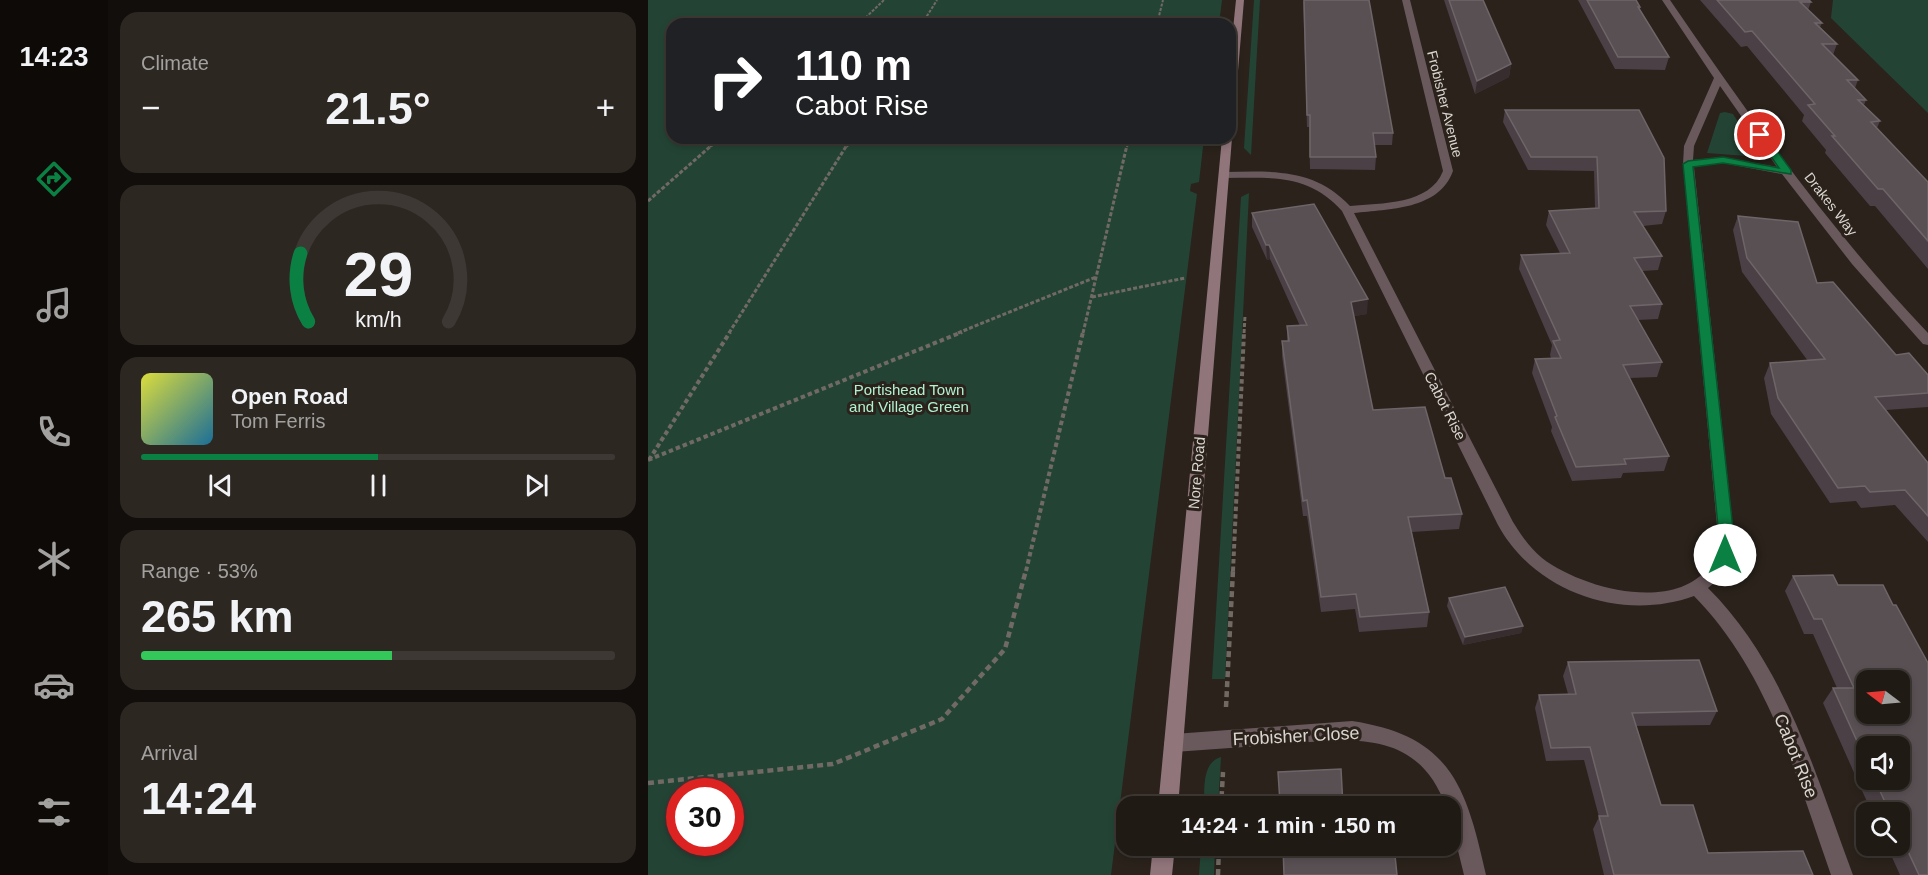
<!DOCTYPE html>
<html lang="en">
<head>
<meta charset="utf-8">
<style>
	:root { --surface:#201a14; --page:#2d2722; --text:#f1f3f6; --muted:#a2a1a0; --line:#3d3834; --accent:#0b8043 }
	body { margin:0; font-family:Arial,sans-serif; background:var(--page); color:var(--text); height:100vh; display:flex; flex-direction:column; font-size:22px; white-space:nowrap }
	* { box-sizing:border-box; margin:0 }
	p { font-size:20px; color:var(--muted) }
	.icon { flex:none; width:33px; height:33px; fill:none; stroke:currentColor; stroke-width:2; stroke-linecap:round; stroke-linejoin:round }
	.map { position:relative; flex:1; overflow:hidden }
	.drawer { display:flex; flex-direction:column; gap:12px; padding:12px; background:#120e0b; width:540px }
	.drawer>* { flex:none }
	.guide { position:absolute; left:18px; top:18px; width:570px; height:126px; border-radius:18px; box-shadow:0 3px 9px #0003,0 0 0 2px var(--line); background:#202124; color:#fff; overflow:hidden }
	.needle { width:39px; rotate:286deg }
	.tools { position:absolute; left:1208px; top:670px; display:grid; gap:12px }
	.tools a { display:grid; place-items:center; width:54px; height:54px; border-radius:12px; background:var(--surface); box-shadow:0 3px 9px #0003,0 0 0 2px var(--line); font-size:30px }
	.speed { position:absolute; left:18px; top:778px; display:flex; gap:12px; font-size:30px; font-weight:700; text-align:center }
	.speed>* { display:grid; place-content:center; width:78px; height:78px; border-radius:50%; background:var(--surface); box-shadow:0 3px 9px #0003,0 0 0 2px var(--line); line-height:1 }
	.speed .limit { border:9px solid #d22; background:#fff; color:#111 }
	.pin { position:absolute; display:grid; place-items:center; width:51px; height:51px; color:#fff; margin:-26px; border:3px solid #fff; border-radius:50%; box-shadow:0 2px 6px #0007 }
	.me { position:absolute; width:66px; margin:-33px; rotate:0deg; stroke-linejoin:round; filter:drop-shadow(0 0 4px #0008) }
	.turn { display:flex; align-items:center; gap:21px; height:126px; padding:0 30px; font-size:27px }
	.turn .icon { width:78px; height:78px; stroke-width:2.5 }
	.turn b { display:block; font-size:42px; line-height:51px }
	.big { font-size:45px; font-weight:700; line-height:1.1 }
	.drawer .card { flex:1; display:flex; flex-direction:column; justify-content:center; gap:9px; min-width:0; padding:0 21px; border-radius:18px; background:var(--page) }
	.drawer .dial { align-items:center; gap:0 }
	.dial svg { height:156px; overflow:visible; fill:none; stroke:var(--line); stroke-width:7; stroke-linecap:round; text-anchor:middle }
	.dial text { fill:var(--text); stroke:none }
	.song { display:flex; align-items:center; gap:18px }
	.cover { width:72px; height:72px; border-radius:9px; background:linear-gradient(135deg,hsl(60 70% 55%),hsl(200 70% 35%)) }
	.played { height:6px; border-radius:3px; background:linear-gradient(90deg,var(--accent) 50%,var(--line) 50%) }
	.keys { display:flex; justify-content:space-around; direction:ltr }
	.heat { display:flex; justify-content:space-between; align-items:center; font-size:33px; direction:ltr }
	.charge { height:9px; border-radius:4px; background:linear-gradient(90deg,#34c759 53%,var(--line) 0) }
	.trip { position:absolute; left:468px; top:796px; width:345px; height:60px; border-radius:18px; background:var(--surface); box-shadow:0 3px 9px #0003,0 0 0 2px var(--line); font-weight:700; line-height:60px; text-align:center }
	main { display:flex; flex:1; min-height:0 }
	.dock { display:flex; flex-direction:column; width:108px; justify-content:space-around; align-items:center; background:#0d0a08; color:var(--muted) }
	.dock .icon { width:42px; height:42px }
	.dock .current { color:var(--accent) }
	.dock b { font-size:27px; color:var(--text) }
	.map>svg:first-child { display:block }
	.green { fill:#234435; fill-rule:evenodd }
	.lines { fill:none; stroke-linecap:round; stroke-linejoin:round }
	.path-far3 { stroke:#716a64; stroke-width:2; stroke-dasharray:3 1.5; stroke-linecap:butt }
	.path-far2 { stroke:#716a64; stroke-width:3; stroke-dasharray:4 2; stroke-linecap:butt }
	.path-far1 { stroke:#716a64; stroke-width:4; stroke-dasharray:4.5 3; stroke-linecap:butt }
	.path { stroke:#716a64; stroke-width:4.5; stroke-dasharray:6 4; stroke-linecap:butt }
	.street { fill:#69585c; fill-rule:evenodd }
	.secondary { fill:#90757b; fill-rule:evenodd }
	.wall { fill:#4a4045; fill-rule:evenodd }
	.shaded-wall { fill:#372d2e }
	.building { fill:#595054; stroke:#6e6568; stroke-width:1.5; fill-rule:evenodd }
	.route { fill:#0b8043; stroke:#07532c; stroke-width:1.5 }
	.labels { text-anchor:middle; stroke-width:6; stroke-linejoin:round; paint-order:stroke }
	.far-street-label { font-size:14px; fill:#dad5d0; stroke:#2a221b }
	.park-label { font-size:15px; fill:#b0f2d1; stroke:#2a221b }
	.street-label { font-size:15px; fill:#dad5d0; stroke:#2a221b }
	.near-street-label { font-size:18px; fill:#dad5d0; stroke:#2a221b }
</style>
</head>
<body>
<main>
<nav class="dock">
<b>14:23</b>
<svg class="icon current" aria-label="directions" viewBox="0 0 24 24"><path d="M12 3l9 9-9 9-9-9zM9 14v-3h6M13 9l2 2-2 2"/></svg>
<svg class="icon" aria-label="music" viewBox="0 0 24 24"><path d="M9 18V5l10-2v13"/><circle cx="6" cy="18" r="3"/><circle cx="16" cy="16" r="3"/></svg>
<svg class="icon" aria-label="phone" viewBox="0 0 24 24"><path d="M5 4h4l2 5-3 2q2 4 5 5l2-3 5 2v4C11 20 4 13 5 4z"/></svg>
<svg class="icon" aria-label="climate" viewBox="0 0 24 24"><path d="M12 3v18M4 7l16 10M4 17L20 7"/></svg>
<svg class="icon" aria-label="car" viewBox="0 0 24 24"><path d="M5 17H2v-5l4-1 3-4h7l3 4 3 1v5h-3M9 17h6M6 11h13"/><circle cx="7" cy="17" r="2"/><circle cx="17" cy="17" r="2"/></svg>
<svg class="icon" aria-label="filters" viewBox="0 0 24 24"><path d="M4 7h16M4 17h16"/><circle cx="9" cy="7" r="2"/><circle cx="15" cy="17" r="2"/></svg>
</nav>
<section class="drawer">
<div class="card"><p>Climate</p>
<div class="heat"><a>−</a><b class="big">21.5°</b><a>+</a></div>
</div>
<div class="card dial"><svg viewBox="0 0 100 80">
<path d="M14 69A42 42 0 1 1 86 69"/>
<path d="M14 69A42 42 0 0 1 10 34" stroke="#0b8043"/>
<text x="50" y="56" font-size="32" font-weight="700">29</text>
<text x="50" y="72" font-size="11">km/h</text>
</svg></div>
<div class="card">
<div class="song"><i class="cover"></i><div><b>Open Road</b><p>Tom Ferris</p></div></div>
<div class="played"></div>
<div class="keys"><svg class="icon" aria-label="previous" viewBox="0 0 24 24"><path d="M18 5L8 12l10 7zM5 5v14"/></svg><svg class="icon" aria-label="pause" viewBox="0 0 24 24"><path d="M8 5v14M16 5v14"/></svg><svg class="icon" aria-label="next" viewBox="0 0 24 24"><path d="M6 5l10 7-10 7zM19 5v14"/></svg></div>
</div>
<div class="card"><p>Range · 53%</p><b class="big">265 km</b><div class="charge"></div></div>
<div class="card"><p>Arrival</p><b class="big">14:24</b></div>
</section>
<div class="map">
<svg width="1280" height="875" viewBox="0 0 1280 875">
	<rect width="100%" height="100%" fill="#2a221b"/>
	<g class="green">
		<path d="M0,0H574L571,24H24V138H556L551,182L543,184L542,191L549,194L463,875H0ZM32,792H82V843H32Z"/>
		<path d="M606,0H612L603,155L596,148Z"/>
		<path d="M1185,0H1280V113L1183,18Z"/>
		<path d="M1077,112L1085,114L1112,157L1059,153L1072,113Z"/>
		<path d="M601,193L577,679H564L593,197Z"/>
		<path d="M573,757L570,807H556C557,790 553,763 573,757Z"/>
		<path d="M553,846H567L566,875H551Z"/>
	</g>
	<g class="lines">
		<g class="path-far3">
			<path d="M211,24L236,0"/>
			<path d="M274,24L289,0"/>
			<path d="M509,24L515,0"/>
			<path d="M62,147L72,138"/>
			<path d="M199,147L204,138"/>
			<path d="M479,147L481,138"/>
		</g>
		<g class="path-far2">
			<path d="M0,201L64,145"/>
			<path d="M444,297L537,278"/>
			<path d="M81,333L199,145"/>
			<path d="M310,333L448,277"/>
			<path d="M435,333L479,145"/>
			<path d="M596,333L597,316"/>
		</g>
		<g class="path-far1">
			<path d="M0,460L314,332"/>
			<path d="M1,460L82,332"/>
			<path d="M378,571L435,332"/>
			<path d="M585,571L596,332"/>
		</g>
		<g class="path">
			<path d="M578,707L585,570"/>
			<path d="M0,783L185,764L294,719L357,649L378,570"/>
			<path d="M573,807L575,772"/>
			<path d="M570,875L571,846"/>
		</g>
		<g class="street">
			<path d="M754,0H762L805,171C791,210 741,209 706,213L865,522C873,535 882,548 894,558C933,588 1024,613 1060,568C1065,562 1067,553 1071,547L1035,164L1036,146L1066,78L1014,0H1022C1102,117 1182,230 1280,333V345L1275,344L1204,264L1134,174L1075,163L1046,167L1087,547L1073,577L1060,588C1137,664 1168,776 1205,875H1183C1149,778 1120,671 1046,596C975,622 887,593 850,525L694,211C660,173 623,178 576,178L571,175L576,172C624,171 667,168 702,206C733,203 782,205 795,171ZM1072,86L1129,167L1075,157L1045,160L1046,146Z"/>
			<path d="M704,721C803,736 818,786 838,875H816L802,818V807H798C770,728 703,739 636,744C599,747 563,749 526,752L519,749L516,743L519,737L526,734Z"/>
		</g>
		<g class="secondary">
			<path d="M588,0H596L587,106L582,109V58Z"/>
			<path d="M582,136L584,138L530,807H510L574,138H582Z"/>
			<path d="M505,846H527L524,875H502Z"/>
		</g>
	</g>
	<g class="wall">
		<path d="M655,0L745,133L744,145H726L728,157L727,170L662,169L661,127H659Z"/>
		<path d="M796,0H835L863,64L861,77L827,94Z"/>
		<path d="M930,0H988L992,7V9L1021,57L1017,70L967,69Z"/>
		<path d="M1052,0H1161L1163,2L1160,10L1174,23L1172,27L1189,44L1185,55L1210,80L1207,88L1218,100L1216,105L1232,121L1229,128L1280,182V269L1227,206H1222L1177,153L1178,150L1154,121L1156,115L1099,46L1093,47Z"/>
		<path d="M857,110H991L1018,211L1014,224L995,226L1014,256L1010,270L994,271L1014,304L1010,319L990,320L1014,362L1009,377L982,378L1021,456L1016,471L975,473L973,478L924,481L903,431L904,427L884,373L887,359L903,358L902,355L904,345L871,269L873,255L912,253L898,225L901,211L947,208L946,171L880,170L855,122Z"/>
		<path d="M604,213L719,314L706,316L725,410L797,478L814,514L811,529L764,532L781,612L779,627L711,632L707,609L673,612L659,516H655L634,356V341H639V326H652L622,259L619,260L604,227Z"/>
		<path d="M1090,216L1169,283L1248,355L1280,375V407L1238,410L1280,463V542L1247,505L1213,508L1208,501L1182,503L1123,414L1116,378L1122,363L1160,361L1094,272L1085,230Z"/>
		<path d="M1185,575L1190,585H1235L1245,605H1248L1280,663V875H1252L1239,846H1251V813H1224L1175,703L1185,688H1189L1165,634H1156L1137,591L1145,576ZM1218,681H1251V714H1218ZM1218,747H1251V780H1218Z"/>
		<path d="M801,598L875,626L873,633L815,645L799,606Z"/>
		<path d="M920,662L1069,711L1062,725L988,726L1013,805L1060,853L1165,875H956L945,829L951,817L936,760L898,761L887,708L891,695L920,694L915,676Z"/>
		<path d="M621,846H746L621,856Z"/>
	</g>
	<g class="shaded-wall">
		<path d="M863,64L861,77L827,94L829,81Z"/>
		<path d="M618,245H621L622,259L619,260Z"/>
		<path d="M720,299L719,314L702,317L703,302Z"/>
		<path d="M875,626L873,633L815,645L817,637Z"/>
	</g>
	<g class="building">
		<path d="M656,0H721L745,133H725L728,157H662V115H659Z"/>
		<path d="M801,0H835L863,64L829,81Z"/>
		<path d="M939,0H988L992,7H990L1021,57H970Z"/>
		<path d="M1069,0H1161L1163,2H1152L1174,23H1167L1189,44H1174L1210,80H1199L1218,100H1210L1232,121L1223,122L1280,182V241L1235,189H1230L1184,136H1187L1160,105L1167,104L1104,31L1097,32Z"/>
		<path d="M857,110H991L1016,158L1018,211L986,212L1014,256L986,258L1014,304L982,306L1014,362L975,365L1021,456L976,459L978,464L928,467L907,417L909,416L887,359L913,358L905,341L912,340L873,255L922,253L901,211L951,208L949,157H883Z"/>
		<path d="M666,204L720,299L703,302L725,410L777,407L797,478H803L814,514L760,517L781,612L712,617L708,594L673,597L659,500L655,501L634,341H641L639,326L659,325L621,245H618L604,213Z"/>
		<path d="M1090,216L1150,222L1169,283L1185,282L1248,355L1261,353L1280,375V393L1227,397L1280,463V516L1257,490L1222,492L1217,486L1190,488L1130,398L1122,363L1177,359L1099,258Z"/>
		<path d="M1185,575L1190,585H1235L1245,605H1248L1280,663V875H1271L1251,832V813H1242L1227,780H1251V747H1218V761L1185,688H1206L1174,619H1166L1145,576ZM1218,681H1251V714H1218Z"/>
		<path d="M857,587L875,626L817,637L801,598Z"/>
		<path d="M1051,660L1069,711L984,713L1013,805H1045L1060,853L1155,851L1165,875H966L951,816H960L942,747L903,748L891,695L928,694L920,662Z"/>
		<path d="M693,769L695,806L740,804L741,807H620V804L632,803L630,772Z"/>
		<path d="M635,846H746L749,875H636Z"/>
	</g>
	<path class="route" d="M1112,132L1116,133L1143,170V174L1075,163L1045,167L1087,547L1082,560H1071L1069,555L1072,547L1035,164L1040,161L1075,157L1131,168L1108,135Z"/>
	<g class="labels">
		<g class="far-street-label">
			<text transform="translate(797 104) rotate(76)" y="5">Frobisher Avenue</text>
			<text transform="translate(1183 204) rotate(52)" y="5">Drakes Way</text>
		</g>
		<g class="park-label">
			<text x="261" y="395">Portishead Town<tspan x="261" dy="17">and Village Green</tspan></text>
		</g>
		<g class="street-label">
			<text transform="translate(797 406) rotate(63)" y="5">Cabot Rise</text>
			<text transform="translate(549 473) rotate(-85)" y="5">Nore Road</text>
		</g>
		<g class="near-street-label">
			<text transform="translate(648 736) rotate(-3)" y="6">Frobisher Close</text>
			<text transform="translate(1148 756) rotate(68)" y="6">Cabot Rise</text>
		</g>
	</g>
</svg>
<div class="tools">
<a><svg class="needle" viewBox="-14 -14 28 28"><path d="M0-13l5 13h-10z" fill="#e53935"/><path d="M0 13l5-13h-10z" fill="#a2a1a0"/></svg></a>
<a><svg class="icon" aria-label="sound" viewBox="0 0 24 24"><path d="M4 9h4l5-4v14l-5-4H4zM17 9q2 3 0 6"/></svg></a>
<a><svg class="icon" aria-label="search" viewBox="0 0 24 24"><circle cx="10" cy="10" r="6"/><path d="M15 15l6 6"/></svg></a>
</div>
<div class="speed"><div class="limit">30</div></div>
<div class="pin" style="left:1112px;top:135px;background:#d93025"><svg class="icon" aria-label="arrive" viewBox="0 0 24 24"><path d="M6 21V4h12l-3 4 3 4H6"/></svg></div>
<svg class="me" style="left:1077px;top:555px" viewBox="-20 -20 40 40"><circle r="19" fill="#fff"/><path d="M0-13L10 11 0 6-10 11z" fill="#0b8043"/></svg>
<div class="trip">14:24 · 1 min · 150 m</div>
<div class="guide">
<div class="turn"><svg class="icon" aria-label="right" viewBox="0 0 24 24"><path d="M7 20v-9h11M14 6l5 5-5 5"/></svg><div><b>110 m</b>Cabot Rise</div></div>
</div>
</div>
</main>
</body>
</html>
